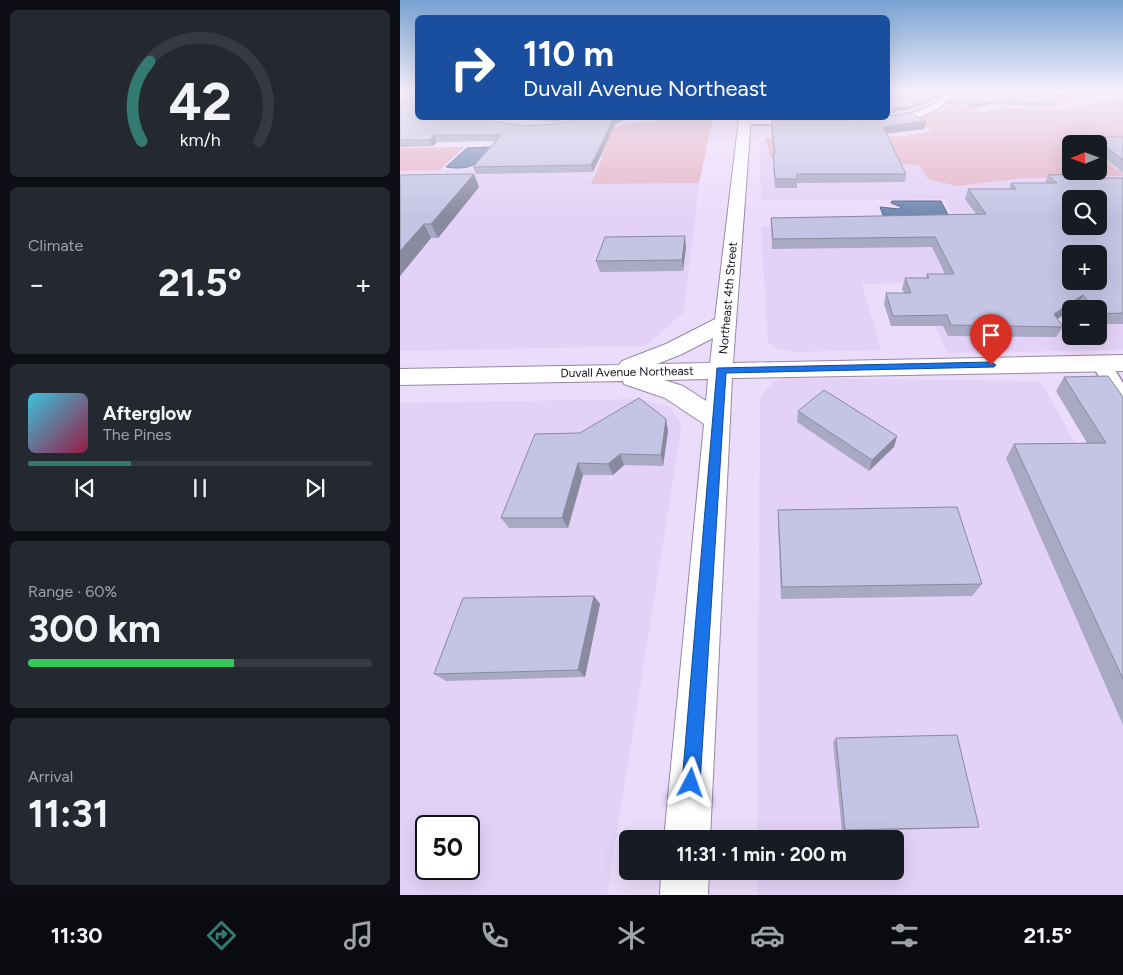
<!DOCTYPE html>
<html lang="en">
<head>
<meta charset="utf-8">
<style>
	:root { --surface:#171b24; --page:#242831; --text:#f1f3f6; --muted:#9ea1a6; --line:#363941; --accent:#337a73 }
	body { margin:0; font-family:Figtree,sans-serif; background:var(--page); color:var(--text); height:100vh; display:flex; flex-direction:column; font-size:19px; white-space:nowrap }
	* { box-sizing:border-box; margin:0 }
	p { font-size:16px; color:var(--muted) }
	.icon { flex:none; width:28px; height:28px; fill:none; stroke:currentColor; stroke-width:2; stroke-linecap:round; stroke-linejoin:round }
	.map { position:relative; flex:1; overflow:hidden }
	.details { display:flex; flex-direction:column; gap:10px; padding:10px; background:#0d0f14; width:400px }
	.details>* { flex:none }
	.top-card { position:absolute; left:15px; top:15px; width:475px; height:105px; border-radius:8px; box-shadow:0 5px 20px #0002; background:#1a4fa0; color:#fff; overflow:hidden }
	.needle { width:32px; rotate:269deg }
	.controls { position:absolute; left:662px; top:135px; display:grid; gap:10px }
	.controls a { display:grid; place-items:center; width:45px; height:45px; border-radius:8px; background:var(--surface); box-shadow:0 5px 20px #0002; font-size:25px }
	.speed { position:absolute; left:15px; top:815px; display:flex; gap:10px; font-size:25px; font-weight:700; text-align:center }
	.speed>* { display:grid; place-content:center; width:65px; height:65px; border-radius:50%; background:var(--surface); box-shadow:0 5px 20px #0002; line-height:1 }
	.speed .limit { border:2px solid #111; border-radius:8px; background:#fff; color:#111 }
	.pin { position:absolute; display:grid; place-items:center; width:42px; height:42px; color:#fff; margin:-51px -21px; border-radius:50% 50% 50% 0; rotate:-45deg; box-shadow:0 0 5px #0007 }
	.pin .icon { rotate:45deg }
	.me { position:absolute; width:55px; margin:-28px; rotate:4deg; stroke-linejoin:round; filter:drop-shadow(0 0 4px #0008) }
	.turn { display:flex; align-items:center; gap:18px; height:105px; padding:0 25px; font-size:22px }
	.turn .icon { width:65px; height:65px; stroke-width:2.5 }
	.turn b { display:block; font-size:35px; line-height:42px }
	.big { font-size:38px; font-weight:700; line-height:1.1 }
	.details .tile { flex:1; display:flex; flex-direction:column; justify-content:center; gap:8px; min-width:0; padding:0 18px; border-radius:8px; background:var(--page) }
	.details .dial { align-items:center; gap:0 }
	.dial svg { height:130px; overflow:visible; fill:none; stroke:var(--line); stroke-width:7; stroke-linecap:round; text-anchor:middle }
	.dial text { fill:var(--text); stroke:none }
	.song { display:flex; align-items:center; gap:15px }
	.cover { width:60px; height:60px; border-radius:8px; background:linear-gradient(135deg,hsl(190 70% 55%),hsl(340 70% 35%)) }
	.played { height:5px; border-radius:2px; background:linear-gradient(90deg,var(--accent) 30%,var(--line) 30%) }
	.keys { display:flex; justify-content:space-around; direction:ltr }
	.heat { display:flex; justify-content:space-between; align-items:center; font-size:28px; direction:ltr }
	.charge { height:8px; border-radius:4px; background:linear-gradient(90deg,#34c759 60%,var(--line) 0) }
	.trip { position:absolute; left:219px; top:830px; width:285px; height:50px; border-radius:8px; background:var(--surface); box-shadow:0 5px 20px #0002; font-weight:700; line-height:50px; text-align:center }
	.menu { display:flex; height:80px; justify-content:space-around; align-items:center; background:#090b0e; color:var(--muted) }
	.menu .icon { width:35px; height:35px }
	.menu .current { color:var(--accent) }
	.menu b { font-size:22px; color:var(--text) }
	main { display:flex; flex:1; min-height:0 }
	.map>svg:first-child { display:block }
	.built { fill:#e4d1f7; fill-rule:evenodd }
	.green { fill:#e5b3c4 }
	.water { fill:#7089b1; stroke:#566685 }
	.lines { fill:none; stroke-linecap:round; stroke-linejoin:round }
	.street-casing { stroke:#9688a5; stroke-width:3 }
	.secondary-casing { stroke:#9688a5; stroke-width:2 }
	.street { fill:#fff; fill-rule:evenodd }
	.secondary { fill:#fff; fill-rule:evenodd }
	.wall { fill:#a9a9c5 }
	.shaded-wall { fill:#898aa0 }
	.building { fill:#c4c5e5; stroke:#898aa0; fill-rule:evenodd }
	.route { fill:#1a73e8; stroke:#114b97 }
	.labels { text-anchor:middle; stroke-width:4; stroke-linejoin:round; paint-order:stroke }
	.street-label { font-size:12px; fill:#18131d; stroke:#fff }
</style>
</head>
<body>
<main>
<section class="details">
<div class="tile dial"><svg viewBox="0 0 100 80">
<path d="M14 69A42 42 0 1 1 86 69"/>
<path d="M14 69A42 42 0 0 1 19 20" stroke="#337a73"/>
<text x="50" y="56" font-size="32" font-weight="700">42</text>
<text x="50" y="72" font-size="11">km/h</text>
</svg></div>
<div class="tile"><p>Climate</p>
<div class="heat"><a>−</a><b class="big">21.5°</b><a>+</a></div>
</div>
<div class="tile">
<div class="song"><i class="cover"></i><div><b>Afterglow</b><p>The Pines</p></div></div>
<div class="played"></div>
<div class="keys"><svg class="icon" aria-label="previous" viewBox="0 0 24 24"><path d="M18 5L8 12l10 7zM5 5v14"/></svg><svg class="icon" aria-label="pause" viewBox="0 0 24 24"><path d="M8 5v14M16 5v14"/></svg><svg class="icon" aria-label="next" viewBox="0 0 24 24"><path d="M6 5l10 7-10 7zM19 5v14"/></svg></div>
</div>
<div class="tile"><p>Range · 60%</p><b class="big">300 km</b><div class="charge"></div></div>
<div class="tile"><p>Arrival</p><b class="big">11:31</b></div>
</section>
<div class="map">
<svg width="723" height="895" viewBox="0 0 723 895">
	<rect width="100%" height="100%" fill="#ecdcfb"/>
	<g class="built">
		<path d="M504,138L528,179L723,176V350L547,353L517,283L462,284L481,350L394,352L379,349L368,343L361,227L560,224L544,199L361,200L360,140ZM671,199H699V226H671ZM671,254H699V281H671ZM671,309H699V336H671Z"/>
		<path d="M203,156L192,184L299,183L284,312L246,346L0,351V171L81,169L90,158Z"/>
		<path d="M382,378L640,381L723,526V895H357V871H495V839H357L360,399L370,385Z"/>
		<path d="M240,399L269,407L282,424L207,895H0V403ZM26,826H69V869H26Z"/>
	</g>
	<g class="green">
		<path d="M689,91L703,96L662,103L648,97Z"/>
		<path d="M723,98V138H680L685,144H671V171H699V155L723,174V176L625,178L557,186L528,179L519,165L502,164L497,157H371L365,138L505,136L532,131L512,119L542,111L554,103L582,112L604,108L659,110Z"/>
		<path d="M284,118H313L299,183L191,184L203,156L90,158L193,136L224,124Z"/>
		<path d="M64,147L40,170L0,171V148Z"/>
	</g>
	<g class="water">
		<path d="M95,147C78,164 70,171 46,167L67,148Z"/>
		<path d="M492,201H541L549,217L500,219L483,215L480,207L499,209L501,207L491,203Z"/>
	</g>
	<g class="lines">
		<g class="street-casing">
			<g id="street">
				<path d="M520,90L627,92L678,90L674,93L627,98L554,94C540,112 504,127 482,122V118C503,116 530,112 545,94L524,93Z"/>
				<path d="M0,95L5,97V101H0Z"/>
				<path d="M345,119H401L406,122L401,125L342,124L340,122Z"/>
				<path d="M701,357L708,359L723,383V407L716,405L691,363L694,359Z"/>
			</g>
		</g>
		<g class="secondary-casing">
			<g id="secondary">
				<path d="M339,118H351L333,363L723,355V371L332,378L310,839H264L304,424L265,398L224,384L223,381L0,385V369L219,365L222,361L266,344L315,319ZM313,338L310,363L257,364L282,354ZM308,379L306,401L283,386L264,380Z"/>
				<path d="M261,871H309L308,895H260Z"/>
			</g>
		</g>
		<use href="#street" class="street"/>
		<use href="#secondary" class="secondary"/>
	</g>
	<g class="wall">
		<path d="M18,90V118H172L154,122L99,118L95,120L98,122L125,126L224,120L215,124L193,172L76,174L73,167L95,141L37,142L33,146L0,147V102L17,92V91L0,95Z"/>
		<path d="M687,90H722L706,95Z"/>
		<path d="M555,93L657,104L656,107L593,104L573,108L558,103L546,105Z"/>
		<path d="M371,120L526,121L524,129L487,134L506,174L505,182L397,183V188H375L373,162V153H374L371,128Z"/>
		<path d="M694,137H723V173L699,153V144H691Z"/>
		<path d="M74,174L79,187L38,238H31L0,276V175Z"/>
		<path d="M648,175L683,178H723V324H699V309H679L677,306L671,309V310L657,319L663,327L656,337L548,336L543,326H491L484,304L486,293H504L502,289L505,278H526L527,274H545L532,247L372,249L371,218L576,214L565,199L568,189H609L611,183H645Z"/>
		<path d="M286,247L283,271L200,272L196,261Z"/>
		<path d="M664,377L723,397V725L606,458L614,444L687,443L656,391Z"/>
		<path d="M398,411L497,436L494,447L469,471L397,422Z"/>
		<path d="M266,419L268,431L263,466L224,465L213,475H183L168,528H109L101,518L180,433Z"/>
		<path d="M378,510L582,584L572,596L381,599L378,523Z"/>
		<path d="M194,596L200,604L185,677L46,681L34,674Z"/>
		<path d="M436,738L579,827L569,828L442,831L433,742Z"/>
	</g>
	<g class="shaded-wall">
		<path d="M0,90H18V91L0,95Z"/>
		<path d="M713,90H722L706,95L707,92Z"/>
		<path d="M539,93L538,96L525,104L507,110L496,111L495,113L488,114V111Z"/>
		<path d="M559,100L558,103L546,105V102Z"/>
		<path d="M594,101L593,104L573,108V105Z"/>
		<path d="M91,118H99L93,121Z"/>
		<path d="M153,118H172L154,122Z"/>
		<path d="M214,118H226L224,120L215,124L193,172L191,165Z"/>
		<path d="M526,121L524,129L482,134L483,127Z"/>
		<path d="M34,135L37,142L33,146L30,140Z"/>
		<path d="M74,174L79,187L38,238L31,224Z"/>
		<path d="M24,224L31,238L0,276V251Z"/>
		<path d="M285,236L286,247L283,271L282,260Z"/>
		<path d="M683,295L677,306L671,309V310L648,325L654,314Z"/>
		<path d="M266,419L268,431L263,466L261,455Z"/>
		<path d="M497,436L494,447L469,471L472,460Z"/>
		<path d="M220,454L224,465L213,475L208,464Z"/>
		<path d="M178,463L183,475L168,528L162,518Z"/>
		<path d="M194,596L200,604L185,677L178,670Z"/>
	</g>
	<g class="building">
		<path d="M17,90H18V118H91L98,122L125,126L156,124L182,118H214L191,165L73,167L101,135H34L30,140H0V102L5,96L17,92Z"/>
		<path d="M488,90H522L524,92L539,93L526,101L508,107L494,108L496,110L488,111Z"/>
		<path d="M701,90H713L707,92Z"/>
		<path d="M555,93L628,97L646,95L657,104L594,101L573,105L559,100L546,102Z"/>
		<path d="M510,113L526,121L483,127L506,174H397V179H375L373,153H375L371,120H446L488,118V116Z"/>
		<path d="M694,137H723V160Z"/>
		<path d="M74,174L31,224H24L0,251V175Z"/>
		<path d="M680,174L683,178H723V313L699,314V309H694L683,295L654,314L663,327L551,325L547,315L493,316L486,293H511L505,278H529L527,274H554L535,237L373,239L371,218L586,214L568,189H616L611,183H657L648,175ZM671,199H699V226H671ZM671,254H699V281H671Z"/>
		<path d="M285,236L282,260L196,261L205,237Z"/>
		<path d="M708,376L723,397V679L614,444L706,443L664,377Z"/>
		<path d="M424,390L497,436L472,460L398,411Z"/>
		<path d="M239,398L266,419L261,455L220,454L208,464L178,463L162,518H101L135,434L180,433Z"/>
		<path d="M557,507L582,584L382,587L378,510Z"/>
		<path d="M194,596L178,670L34,674L63,598Z"/>
		<path d="M557,735L579,827L445,830L436,738Z"/>
	</g>
	<linearGradient id="sky" x2="0" y2="1"><stop stop-color="#78a3d2"/><stop offset="0.42" stop-color="#f6effd"/><stop offset="1" stop-color="#f6effd" stop-opacity="0"/></linearGradient>
	<rect width="723" height="216" fill="url(#sky)"/>
	<path class="route" d="M591,362L596,365L594,367L326,373L300,783L298,789L291,792L285,789L282,783L317,368Z"/>
	<g class="labels">
		<g class="street-label">
			<text transform="translate(328 298) rotate(-85)" y="4">Northeast 4th Street</text>
			<text transform="translate(227 372) rotate(-1)" y="4">Duvall Avenue Northeast</text>
		</g>
	</g>
</svg>
<div class="controls">
<a><svg class="needle" viewBox="-14 -14 28 28"><path d="M0-13l5 13h-10z" fill="#e53935"/><path d="M0 13l5-13h-10z" fill="#9ea1a6"/></svg></a>
<a><svg class="icon" aria-label="search" viewBox="0 0 24 24"><circle cx="10" cy="10" r="6"/><path d="M15 15l6 6"/></svg></a>
<a>+</a>
<a>−</a>
</div>
<div class="speed"><div class="limit">50</div></div>
<div class="pin" style="left:591px;top:365px;background:#d93025"><svg class="icon" aria-label="arrive" viewBox="0 0 24 24"><path d="M6 21V4h12l-3 4 3 4H6"/></svg></div>
<svg class="me" style="left:291px;top:783px" viewBox="-20 -20 40 40"><path d="M0-17L14 15 0 8-14 15z" fill="#1a73e8" stroke="#fff" stroke-width="4"/></svg>
<div class="trip">11:31 · 1 min · 200 m</div>
<div class="top-card">
<div class="turn"><svg class="icon" aria-label="right" viewBox="0 0 24 24"><path d="M7 20v-9h11M14 6l5 5-5 5"/></svg><div><b>110 m</b>Duvall Avenue Northeast</div></div>
</div>
</div>
</main>
<nav class="menu">
<b>11:30</b>
<svg class="icon current" aria-label="directions" viewBox="0 0 24 24"><path d="M12 3l9 9-9 9-9-9zM9 14v-3h6M13 9l2 2-2 2"/></svg>
<svg class="icon" aria-label="music" viewBox="0 0 24 24"><path d="M9 18V5l10-2v13"/><circle cx="6" cy="18" r="3"/><circle cx="16" cy="16" r="3"/></svg>
<svg class="icon" aria-label="phone" viewBox="0 0 24 24"><path d="M5 4h4l2 5-3 2q2 4 5 5l2-3 5 2v4C11 20 4 13 5 4z"/></svg>
<svg class="icon" aria-label="climate" viewBox="0 0 24 24"><path d="M12 3v18M4 7l16 10M4 17L20 7"/></svg>
<svg class="icon" aria-label="car" viewBox="0 0 24 24"><path d="M5 17H2v-5l4-1 3-4h7l3 4 3 1v5h-3M9 17h6M6 11h13"/><circle cx="7" cy="17" r="2"/><circle cx="17" cy="17" r="2"/></svg>
<svg class="icon" aria-label="filters" viewBox="0 0 24 24"><path d="M4 7h16M4 17h16"/><circle cx="9" cy="7" r="2"/><circle cx="15" cy="17" r="2"/></svg>
<b>21.5°</b>
</nav>
</body>
</html>
